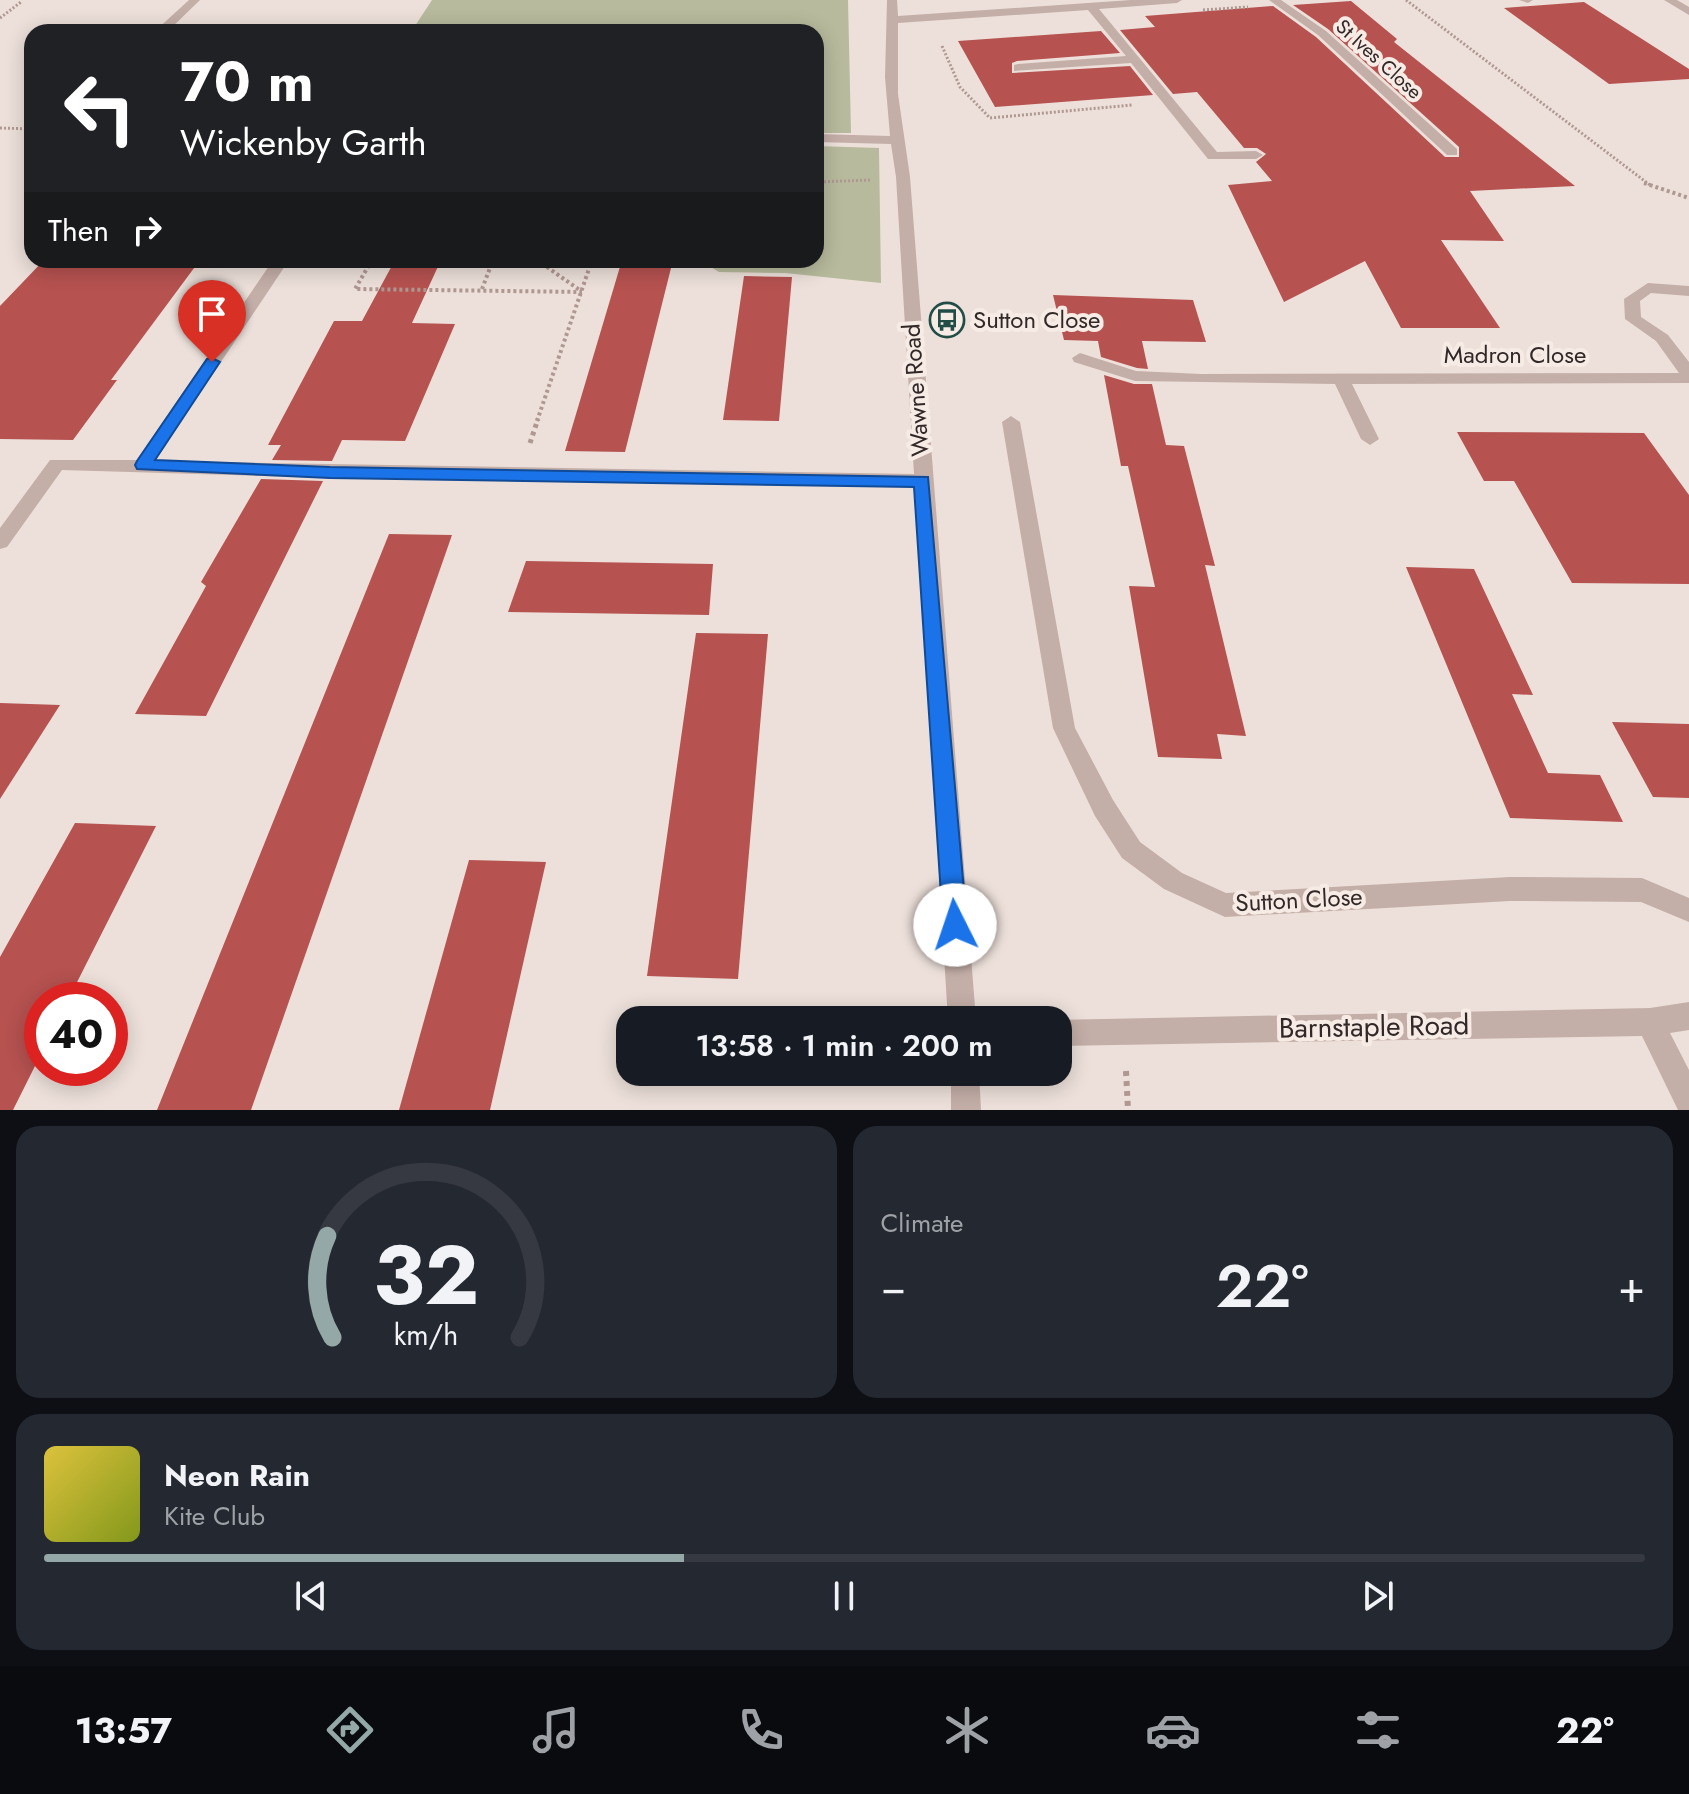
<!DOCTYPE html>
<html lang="en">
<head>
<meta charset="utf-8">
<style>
	:root { --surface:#171b24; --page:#242831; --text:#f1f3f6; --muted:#9ea1a6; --line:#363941; --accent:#94a8a7 }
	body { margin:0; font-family:Jost,sans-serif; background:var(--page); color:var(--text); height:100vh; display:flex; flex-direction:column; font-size:30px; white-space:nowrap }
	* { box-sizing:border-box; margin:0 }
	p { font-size:26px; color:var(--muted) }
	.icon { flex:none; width:44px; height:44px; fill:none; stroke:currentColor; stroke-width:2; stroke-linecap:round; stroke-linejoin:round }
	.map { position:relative; height:1110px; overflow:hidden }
	.sheet { display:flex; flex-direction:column; gap:16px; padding:16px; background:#0d0f14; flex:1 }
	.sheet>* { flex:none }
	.hud { position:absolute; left:24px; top:24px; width:800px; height:244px; border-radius:24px; box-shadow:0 4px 20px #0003; background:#202124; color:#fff; overflow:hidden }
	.speed { position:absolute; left:24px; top:982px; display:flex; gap:16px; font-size:40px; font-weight:700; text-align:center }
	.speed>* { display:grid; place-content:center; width:104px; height:104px; border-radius:50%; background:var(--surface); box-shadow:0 4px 20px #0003; line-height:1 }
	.speed .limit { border:12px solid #d22; background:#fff; color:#111 }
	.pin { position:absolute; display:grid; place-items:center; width:68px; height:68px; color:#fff; margin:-82px -34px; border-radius:50% 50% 50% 0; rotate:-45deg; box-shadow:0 0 8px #0007 }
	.pin .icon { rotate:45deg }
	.me { position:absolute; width:88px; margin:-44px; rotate:356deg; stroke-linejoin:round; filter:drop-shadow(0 0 6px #0008) }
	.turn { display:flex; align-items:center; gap:28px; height:168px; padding:0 24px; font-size:36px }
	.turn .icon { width:104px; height:104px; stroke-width:2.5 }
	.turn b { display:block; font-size:56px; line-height:68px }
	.then { display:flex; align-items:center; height:76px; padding:0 24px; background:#0003; gap:16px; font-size:30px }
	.big { font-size:60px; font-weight:600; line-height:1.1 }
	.sheet .card { flex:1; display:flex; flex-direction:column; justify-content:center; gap:12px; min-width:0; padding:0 28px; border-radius:24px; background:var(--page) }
	.sheet .dial { align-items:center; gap:0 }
	.dial svg { height:208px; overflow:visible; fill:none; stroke:var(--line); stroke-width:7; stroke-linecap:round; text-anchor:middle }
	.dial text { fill:var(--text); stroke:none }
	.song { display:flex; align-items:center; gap:24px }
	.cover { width:96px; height:96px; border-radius:12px; background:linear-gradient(135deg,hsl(50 70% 55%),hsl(70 70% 35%)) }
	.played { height:8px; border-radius:4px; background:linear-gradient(90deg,var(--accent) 40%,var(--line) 40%) }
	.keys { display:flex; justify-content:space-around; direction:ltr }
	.heat { display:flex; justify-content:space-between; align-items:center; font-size:44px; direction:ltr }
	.sheet .tiles { flex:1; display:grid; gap:16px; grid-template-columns:1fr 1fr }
	.card:last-child { grid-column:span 2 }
	.trip { position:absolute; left:616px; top:1006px; width:456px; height:80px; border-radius:24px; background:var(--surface); box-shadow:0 4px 20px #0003; font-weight:600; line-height:80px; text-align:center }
	.tab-bar { display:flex; height:128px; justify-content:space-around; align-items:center; background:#090b0e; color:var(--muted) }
	.tab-bar .icon { width:56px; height:56px }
	.tab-bar .current { color:var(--accent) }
	.tab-bar b { font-size:36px; color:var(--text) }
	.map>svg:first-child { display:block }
	.green { fill:#b7ba9c }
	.building { fill:#b65250 }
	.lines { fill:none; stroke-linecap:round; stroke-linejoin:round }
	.path-far3 { stroke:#af9892; stroke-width:3; stroke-dasharray:2 2; stroke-linecap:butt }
	.path-far2 { stroke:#af9892; stroke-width:4; stroke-dasharray:3 3; stroke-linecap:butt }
	.path-far1 { stroke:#af9892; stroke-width:5; stroke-dasharray:4 4; stroke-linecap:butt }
	.path { stroke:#af9892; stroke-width:6; stroke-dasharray:5 5; stroke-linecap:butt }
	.minor { fill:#c4aea8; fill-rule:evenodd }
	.route { fill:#1a73e8; stroke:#114b97; stroke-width:2 }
	.labels { text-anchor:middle; stroke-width:8; stroke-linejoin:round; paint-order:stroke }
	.far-street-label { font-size:20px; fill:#312827; stroke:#f6ebe5 }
	.poi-label { font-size:24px; fill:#312827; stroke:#f6ebe5; text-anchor:start }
	.street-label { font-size:24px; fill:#312827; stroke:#f6ebe5 }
	.near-street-label { font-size:28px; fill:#312827; stroke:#f6ebe5 }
</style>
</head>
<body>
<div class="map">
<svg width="1689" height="1110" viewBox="0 0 1689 1110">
	<rect width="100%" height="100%" fill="#ede0da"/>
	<g class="green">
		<path d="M432,0H848L851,133H816V32H411Z"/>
		<path d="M816,146L879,148L881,283L785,273L719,272L699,260H816Z"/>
	</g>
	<g class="building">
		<path d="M1351,1L1397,39L1394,42L1575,186L1470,191L1504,241L1441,240L1500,328H1401L1365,261L1284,302L1228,185L1272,181L1256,162L1266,154L1257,148H1244L1197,92L1173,94L1120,30L1155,27L1145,16L1273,6L1316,37L1445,157H1459V147L1328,29L1293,5Z"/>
		<path d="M1584,2L1689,69V79L1609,84L1504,8Z"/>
		<path d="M1101,31L1120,53L1017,61L1012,63V73L1130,66L1153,95L995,107L958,41Z"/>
		<path d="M44,260H200L111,380H117L73,440L0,439V306Z"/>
		<path d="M395,260H441L412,323L455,324L405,441L342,440L332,461L272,460L281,445H268L334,321H362Z"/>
		<path d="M622,260H673L625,452L565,451Z"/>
		<path d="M744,276L792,277L779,421L723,420Z"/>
		<path d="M1053,295L1193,300L1206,342L1142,341L1148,369L1137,368L1101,357L1098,341L1064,340Z"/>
		<path d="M1104,375L1134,384H1152L1166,445L1184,446L1215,566L1205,565L1246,736L1217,734L1222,759L1158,757L1129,586L1155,587L1128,466H1121Z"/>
		<path d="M1457,432L1644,433L1689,495V584L1572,583L1514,481H1484Z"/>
		<path d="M261,479L323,481L206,716L135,714L206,586L201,582Z"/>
		<path d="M389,534L452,535L251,1110H157Z"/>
		<path d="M526,561L713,564L709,615L508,612Z"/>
		<path d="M1406,567L1474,569L1533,695L1512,694L1548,773L1600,775L1623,822L1510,818Z"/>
		<path d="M696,633L768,634L738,979L647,976Z"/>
		<path d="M0,703L60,705L0,799Z"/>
		<path d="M1612,722L1689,724V798L1653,797Z"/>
		<path d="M75,823L156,826L68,1000H42V1052L13,1110H0V957Z"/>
		<path d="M469,860L546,862L490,1110H399Z"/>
	</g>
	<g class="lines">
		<g class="path-far3">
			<path d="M1406,0L1650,185"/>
			<path d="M1203,10L1248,7"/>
			<path d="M0,18L21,2"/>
			<path d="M942,46L960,87L990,118L1132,105"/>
			<path d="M0,128L32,129"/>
			<path d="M816,182L870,180"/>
		</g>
		<g class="path-far2">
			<path d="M1644,183L1689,198"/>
			<path d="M372,260L355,289L582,292"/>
			<path d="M537,260L581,291"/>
			<path d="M482,289L493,260"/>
			<path d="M537,421L592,260"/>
		</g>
		<path class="path-far1" d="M530,443L538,419"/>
		<path class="path" d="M1126,1071L1128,1110"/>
		<g class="minor">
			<path d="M189,0H200L167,32H154Z"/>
			<path d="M887,0H897L898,16L1131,0H1182L1177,3L1099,9L1217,152L1256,151L1263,155L1256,159H1208L1131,63L1014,71V65L1018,64L1126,56L1088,10L898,23V94L910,177L976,1020H948L915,487L330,478L62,470L7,547L0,549V528L50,460H137L273,260H289L155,461L914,474L896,177L891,144L816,142V134L890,136L885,77Z"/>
			<path d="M1269,0H1281L1326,31L1457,149V155H1447L1318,35Z"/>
			<path d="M1519,0H1533L1528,3Z"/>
			<path d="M1664,0H1677L1689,7V15Z"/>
			<path d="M1648,283L1689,286V296L1651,293L1640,301L1641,317L1668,335L1689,362V383L1352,384L1379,439L1370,445L1361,439L1335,384L1135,381L1074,362L1072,358L1080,353L1136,371L1201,374L1679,373L1656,341L1625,319L1624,299Z"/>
			<path d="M1011,416L1020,422L1075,728L1113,800L1140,842L1182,873L1226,893L1510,877L1642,878L1689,898V922L1641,902L1510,901L1225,917L1164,889L1122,858L1095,816L1053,728L1002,422Z"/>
			<path d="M1689,1002V1030L1670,1033L1689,1070V1110H1678L1642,1036L1058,1046V1020H1053L1650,1008Z"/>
			<path d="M951,1072H979L981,1110H951Z"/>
		</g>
	</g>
	<path class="route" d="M212,358L220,362L155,460L330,467L928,477L967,925L963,933L955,936L946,933L943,925L914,487L330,478L137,469L135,465L137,461L207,359Z"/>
	<defs>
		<g id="bus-ring" transform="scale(1.8)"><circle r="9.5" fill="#f6ebe5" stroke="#224d46" stroke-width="1.5"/><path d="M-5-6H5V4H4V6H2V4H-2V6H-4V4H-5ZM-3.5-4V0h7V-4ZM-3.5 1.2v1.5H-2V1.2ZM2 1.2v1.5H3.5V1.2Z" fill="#224d46"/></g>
	</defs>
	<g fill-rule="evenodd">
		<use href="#bus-ring" x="947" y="320"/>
	</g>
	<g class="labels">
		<g class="far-street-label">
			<text transform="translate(1379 59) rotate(42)" y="7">St Ives Close</text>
		</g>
		<g class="poi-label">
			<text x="973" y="328">Sutton Close</text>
		</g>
		<g class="street-label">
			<text x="1515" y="363">Madron Close</text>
			<text transform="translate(916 390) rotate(-94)" y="8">Wawne Road</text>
			<text transform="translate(1299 900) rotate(-3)" y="8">Sutton Close</text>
		</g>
		<g class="near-street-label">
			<text transform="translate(1374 1026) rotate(-1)" y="10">Barnstaple Road</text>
		</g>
	</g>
</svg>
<div class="speed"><div class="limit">40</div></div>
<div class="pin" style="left:212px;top:362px;background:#d93025"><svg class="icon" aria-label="arrive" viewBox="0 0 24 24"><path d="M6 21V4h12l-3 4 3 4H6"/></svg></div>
<svg class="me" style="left:955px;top:925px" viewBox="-20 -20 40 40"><circle r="19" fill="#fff"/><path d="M0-13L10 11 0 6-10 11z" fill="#1a73e8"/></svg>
<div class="trip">13:58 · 1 min · 200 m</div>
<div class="hud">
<div class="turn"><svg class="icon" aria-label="left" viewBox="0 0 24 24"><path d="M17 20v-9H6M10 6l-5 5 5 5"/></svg><div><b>70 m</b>Wickenby Garth</div></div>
<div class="then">Then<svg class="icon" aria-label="right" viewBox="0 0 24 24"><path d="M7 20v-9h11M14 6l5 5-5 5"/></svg></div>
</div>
</div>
<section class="sheet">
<div class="tiles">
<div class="card dial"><svg viewBox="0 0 100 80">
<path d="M14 69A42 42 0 1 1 86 69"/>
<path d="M14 69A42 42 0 0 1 12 30" stroke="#94a8a7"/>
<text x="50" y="56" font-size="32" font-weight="700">32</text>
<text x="50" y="72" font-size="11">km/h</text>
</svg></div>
<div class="card"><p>Climate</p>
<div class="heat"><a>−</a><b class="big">22°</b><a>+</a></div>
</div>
<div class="card">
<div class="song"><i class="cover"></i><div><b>Neon Rain</b><p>Kite Club</p></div></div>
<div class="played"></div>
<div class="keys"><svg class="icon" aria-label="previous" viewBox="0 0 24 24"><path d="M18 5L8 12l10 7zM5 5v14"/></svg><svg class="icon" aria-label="pause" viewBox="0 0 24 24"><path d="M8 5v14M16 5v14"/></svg><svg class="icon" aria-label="next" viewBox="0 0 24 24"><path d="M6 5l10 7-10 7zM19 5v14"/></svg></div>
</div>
</div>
</section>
<nav class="tab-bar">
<b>13:57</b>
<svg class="icon current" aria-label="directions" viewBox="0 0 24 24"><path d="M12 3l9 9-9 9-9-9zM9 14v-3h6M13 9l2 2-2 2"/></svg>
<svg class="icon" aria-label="music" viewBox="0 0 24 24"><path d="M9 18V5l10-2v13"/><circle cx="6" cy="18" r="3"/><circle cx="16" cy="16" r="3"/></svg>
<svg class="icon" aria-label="phone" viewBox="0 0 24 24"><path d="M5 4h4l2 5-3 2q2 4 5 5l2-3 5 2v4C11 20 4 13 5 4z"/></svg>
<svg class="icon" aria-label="climate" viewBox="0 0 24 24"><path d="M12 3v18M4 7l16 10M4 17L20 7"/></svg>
<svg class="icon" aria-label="car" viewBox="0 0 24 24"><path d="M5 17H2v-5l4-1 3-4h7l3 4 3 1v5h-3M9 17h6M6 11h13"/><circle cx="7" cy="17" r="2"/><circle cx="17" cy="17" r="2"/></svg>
<svg class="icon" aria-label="filters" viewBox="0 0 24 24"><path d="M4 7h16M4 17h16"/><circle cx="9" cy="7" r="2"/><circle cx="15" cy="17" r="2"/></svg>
<b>22°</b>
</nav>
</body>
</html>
